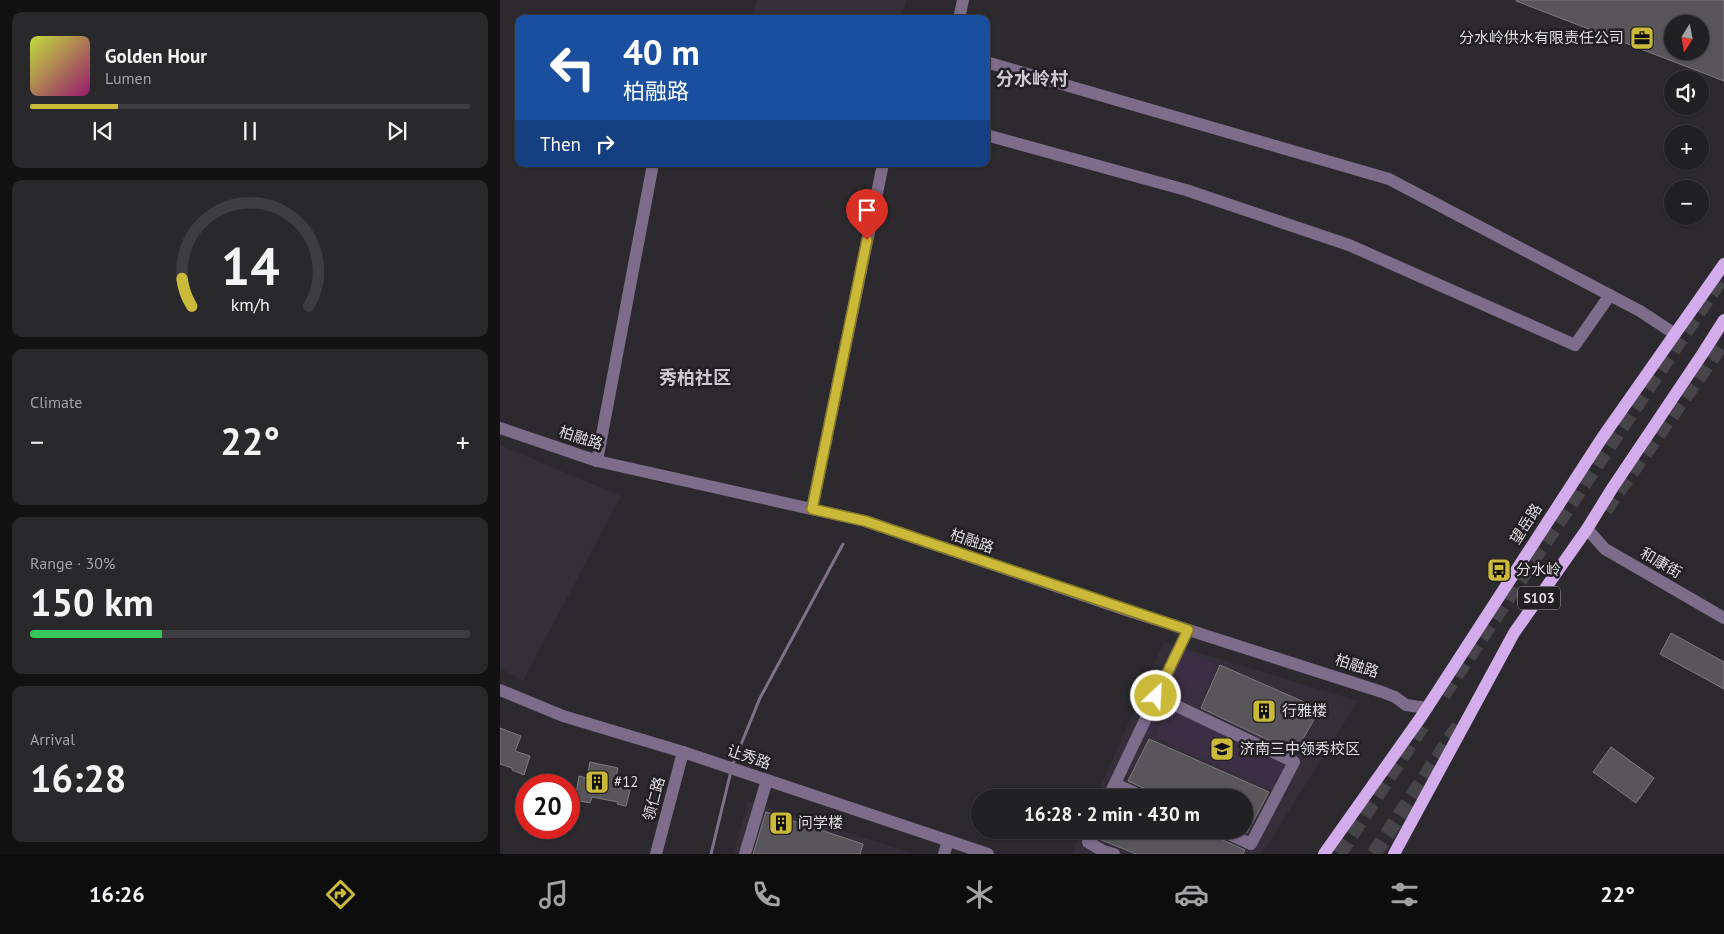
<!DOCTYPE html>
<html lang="en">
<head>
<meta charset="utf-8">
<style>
	:root { --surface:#212022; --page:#29282a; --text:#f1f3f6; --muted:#a2a3a5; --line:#3e3e40; --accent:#cbb939 }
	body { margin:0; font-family:"PT Sans","Noto Sans SC",sans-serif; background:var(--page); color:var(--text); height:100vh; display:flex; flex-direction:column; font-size:19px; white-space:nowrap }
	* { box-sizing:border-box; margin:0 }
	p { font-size:16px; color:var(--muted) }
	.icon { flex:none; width:28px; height:28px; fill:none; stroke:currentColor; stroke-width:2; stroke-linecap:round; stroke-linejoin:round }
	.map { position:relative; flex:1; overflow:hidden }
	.side { display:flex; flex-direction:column; gap:12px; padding:12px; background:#121213; width:500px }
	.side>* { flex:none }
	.top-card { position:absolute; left:15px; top:15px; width:475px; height:152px; border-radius:10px; box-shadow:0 1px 4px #0004,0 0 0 1px var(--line); background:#1a4fa0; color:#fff; overflow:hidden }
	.needle { width:32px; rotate:191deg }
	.tools { position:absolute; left:1164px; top:15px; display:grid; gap:10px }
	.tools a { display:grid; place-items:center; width:45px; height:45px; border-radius:50%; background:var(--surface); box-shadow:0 1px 4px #0004,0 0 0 1px var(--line); font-size:25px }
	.speed { position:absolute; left:15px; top:774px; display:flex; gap:10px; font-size:25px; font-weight:700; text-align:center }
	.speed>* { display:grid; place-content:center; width:65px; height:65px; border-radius:50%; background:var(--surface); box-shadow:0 1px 4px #0004,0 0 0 1px var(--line); line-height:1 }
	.speed .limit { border:8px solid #d22; background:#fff; color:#111 }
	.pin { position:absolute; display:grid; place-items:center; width:42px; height:42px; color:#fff; margin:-51px -21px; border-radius:50% 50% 50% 0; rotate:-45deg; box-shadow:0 0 5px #0007 }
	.pin .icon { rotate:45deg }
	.me { position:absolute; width:55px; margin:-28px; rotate:25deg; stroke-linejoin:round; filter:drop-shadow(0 0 4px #0008) }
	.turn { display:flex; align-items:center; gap:18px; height:105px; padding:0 25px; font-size:22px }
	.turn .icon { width:65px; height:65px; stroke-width:2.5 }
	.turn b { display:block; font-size:35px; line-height:42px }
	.then { display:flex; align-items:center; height:48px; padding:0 25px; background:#0003; gap:10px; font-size:19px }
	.big { font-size:38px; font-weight:700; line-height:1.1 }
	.side .card { flex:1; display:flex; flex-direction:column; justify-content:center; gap:8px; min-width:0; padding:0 18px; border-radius:10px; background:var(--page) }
	.side .dial { align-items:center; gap:0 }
	.dial svg { height:130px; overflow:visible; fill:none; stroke:var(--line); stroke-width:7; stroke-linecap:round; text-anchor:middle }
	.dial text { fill:var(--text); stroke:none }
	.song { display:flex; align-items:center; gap:15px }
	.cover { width:60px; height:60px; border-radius:8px; background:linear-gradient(135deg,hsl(70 70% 55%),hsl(320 70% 35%)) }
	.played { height:5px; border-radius:2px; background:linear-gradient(90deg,var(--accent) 20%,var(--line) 20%) }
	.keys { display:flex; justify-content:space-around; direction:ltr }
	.heat { display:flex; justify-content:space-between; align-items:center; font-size:28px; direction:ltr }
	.charge { height:8px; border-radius:4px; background:linear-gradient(90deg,#34c759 30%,var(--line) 0) }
	.trip { position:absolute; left:471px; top:789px; width:282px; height:50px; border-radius:25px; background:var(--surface); box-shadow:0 1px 4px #0004,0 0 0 1px var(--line); font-weight:700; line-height:50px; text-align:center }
	.tab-bar { display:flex; height:80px; justify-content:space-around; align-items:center; background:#0d0d0e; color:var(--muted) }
	.tab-bar .icon { width:35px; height:35px }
	.tab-bar .current { color:var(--accent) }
	.tab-bar b { font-size:22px; color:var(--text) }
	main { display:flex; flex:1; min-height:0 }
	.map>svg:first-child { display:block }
	.built { fill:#342f39 }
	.green { fill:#3c2f45 }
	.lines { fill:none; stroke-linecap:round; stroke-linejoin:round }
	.stream { stroke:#7f7288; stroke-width:3 }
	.building { fill:#59565b; stroke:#7e7b80; fill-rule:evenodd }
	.highway-tunnel { stroke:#474549; stroke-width:15; stroke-dasharray:15 8; stroke-linecap:butt }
	.minor { stroke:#7e6c8b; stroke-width:12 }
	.major { stroke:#d2aceb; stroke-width:12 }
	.route-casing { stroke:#847825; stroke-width:12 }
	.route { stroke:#cbb939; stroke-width:9 }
	.labels { text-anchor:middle; stroke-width:5; stroke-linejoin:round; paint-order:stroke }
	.shield { fill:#232025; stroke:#a6a4a8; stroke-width:1 }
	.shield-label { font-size:14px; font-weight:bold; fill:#dedde0 }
	.poi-label { font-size:15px; fill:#dedde0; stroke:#232025; text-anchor:start }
	.street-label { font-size:15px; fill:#dedde0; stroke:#232025 }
	.quarter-label { font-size:18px; font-weight:bold; fill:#ccc9cf; stroke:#232025 }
</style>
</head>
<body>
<main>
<section class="side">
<div class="card">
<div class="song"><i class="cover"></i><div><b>Golden Hour</b><p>Lumen</p></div></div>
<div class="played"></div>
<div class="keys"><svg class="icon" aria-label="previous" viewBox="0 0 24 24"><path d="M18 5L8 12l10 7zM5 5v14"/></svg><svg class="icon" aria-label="pause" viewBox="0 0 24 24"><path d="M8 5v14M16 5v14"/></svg><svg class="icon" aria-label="next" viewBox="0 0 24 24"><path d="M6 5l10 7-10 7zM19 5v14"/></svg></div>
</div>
<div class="card dial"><svg viewBox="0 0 100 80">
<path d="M14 69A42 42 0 1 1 86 69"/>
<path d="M14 69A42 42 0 0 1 8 52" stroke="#cbb939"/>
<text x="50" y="56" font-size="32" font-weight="700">14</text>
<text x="50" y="72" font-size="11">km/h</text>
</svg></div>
<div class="card"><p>Climate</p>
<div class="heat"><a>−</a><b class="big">22°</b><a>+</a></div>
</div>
<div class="card"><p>Range · 30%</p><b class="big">150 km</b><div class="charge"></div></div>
<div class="card"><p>Arrival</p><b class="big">16:28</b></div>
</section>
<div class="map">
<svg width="1224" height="854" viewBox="0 0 1224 854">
	<rect width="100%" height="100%" fill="#2c2a2e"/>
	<g class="built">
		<path d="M257,0H406L401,19H252Z"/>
		<path d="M0,445L121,496L23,681L0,668Z"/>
		<path d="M664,642L858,701L762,854H571L582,830H745V798L596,797Z"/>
		<path d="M248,801L415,854H233Z"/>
	</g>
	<g class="green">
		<path d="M681,650L717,664L697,707L661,694Z"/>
		<path d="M657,701L665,705L650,735L643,732Z"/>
		<path d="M668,705L789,764L773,791L655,737Z"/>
	</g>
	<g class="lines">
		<g class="stream">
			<path d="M233,764L260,698L343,544"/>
			<path d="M211,854L231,771"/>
		</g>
	</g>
	<g class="building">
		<path d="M1016,0H1224V81L1016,1ZM1172,24H1200V51H1172Z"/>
		<path d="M1171,633L1224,662V689L1160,654Z"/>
		<path d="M720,665L820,709L795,753L701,708Z"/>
		<path d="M0,728L21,736L15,751L30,756L24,775L12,770V768L0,764Z"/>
		<path d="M649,739L769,792L747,833L740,830H745V798H654L650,791L628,781Z"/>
		<path d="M1111,747L1154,778L1136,803L1093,772Z"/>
		<path d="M90,762L118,768L114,786L130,790L126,806L117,804L118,802L92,797L90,803L75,800L79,776L87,778Z"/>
		<path d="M266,812L363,844L360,854H253Z"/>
		<path d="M602,830H712L716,837L745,850L743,854H636L599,839Z"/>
	</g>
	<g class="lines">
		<g class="highway-tunnel">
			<path d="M1105,510L1224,341"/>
			<path d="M943,695L1222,277"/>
			<path d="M839,854L922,726"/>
			<path d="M874,854L960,724"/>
		</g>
		<g class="minor">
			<path d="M459,19L463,0"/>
			<path d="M486,62L889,179L1140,311L1175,334"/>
			<path d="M486,135L686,190L849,245L1075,345L1110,295"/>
			<path d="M0,428L97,461L365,521L623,609L882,692L895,697L906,705L927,708"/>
			<path d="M97,461L153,164"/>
			<path d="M312,509L383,164"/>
			<path d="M1087,529L1105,549L1224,618"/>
			<path d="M0,690L63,716L183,752L488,854"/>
			<path d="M656,696L794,762L751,844L720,830"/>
			<path d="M615,784L646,798"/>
			<path d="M608,798L688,630"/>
			<path d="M594,830L588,842L603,851L614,854"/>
			<path d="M156,854L183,752"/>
			<path d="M245,854L267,780"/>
			<path d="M444,854L448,841"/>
		</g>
		<g class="major">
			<path d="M824,854L921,717L1102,438L1224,264"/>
			<path d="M894,854L1014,633L1087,529L1113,487L1203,353L1224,320"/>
		</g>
	</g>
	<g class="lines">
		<g class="route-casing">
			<path id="route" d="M367,240L312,509L365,521L688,630L656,696"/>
		</g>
		<use href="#route" class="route"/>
	</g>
	<defs>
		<g id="office-square" transform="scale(1.25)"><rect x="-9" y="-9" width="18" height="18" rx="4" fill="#cbb939" stroke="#232025"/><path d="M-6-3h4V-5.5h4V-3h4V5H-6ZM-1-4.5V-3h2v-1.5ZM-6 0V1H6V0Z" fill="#111"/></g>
		<g id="bus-square" transform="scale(1.25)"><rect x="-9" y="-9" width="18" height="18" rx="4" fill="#cbb939" stroke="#232025"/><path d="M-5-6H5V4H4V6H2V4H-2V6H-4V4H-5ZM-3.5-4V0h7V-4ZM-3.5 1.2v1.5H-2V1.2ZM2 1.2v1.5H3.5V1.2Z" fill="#111"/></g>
		<g id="building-square" transform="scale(1.25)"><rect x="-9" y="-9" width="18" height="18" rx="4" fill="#cbb939" stroke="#232025"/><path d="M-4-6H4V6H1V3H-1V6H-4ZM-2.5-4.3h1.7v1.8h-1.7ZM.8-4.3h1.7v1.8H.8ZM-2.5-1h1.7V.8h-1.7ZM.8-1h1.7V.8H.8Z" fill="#111"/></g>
		<g id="school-square" transform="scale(1.25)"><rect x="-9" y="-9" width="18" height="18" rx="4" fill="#cbb939" stroke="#232025"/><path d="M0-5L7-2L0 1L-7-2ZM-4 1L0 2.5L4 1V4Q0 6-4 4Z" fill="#111"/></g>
	</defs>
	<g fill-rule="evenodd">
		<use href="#office-square" x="1142" y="38"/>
		<use href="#bus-square" x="999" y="570"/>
		<use href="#building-square" x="764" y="711"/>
		<use href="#school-square" x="722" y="749"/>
		<use href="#building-square" x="97" y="782"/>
		<use href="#building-square" x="281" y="823"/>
	</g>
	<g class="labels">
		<rect class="shield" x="1018" y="586.5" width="42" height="23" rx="4"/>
		<g class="shield-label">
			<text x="1039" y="603">S103</text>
		</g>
		<g class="poi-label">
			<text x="1124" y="43" text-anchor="end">分水岭供水有限责任公司</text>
			<text x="1016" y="575">分水岭</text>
			<text x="782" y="716">行雅楼</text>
			<text x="740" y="754">济南三中领秀校区</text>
			<text x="114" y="787">#12</text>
			<text x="298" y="828">问学楼</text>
		</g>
		<g class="street-label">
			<text transform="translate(81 438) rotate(18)" y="5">柏融路</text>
			<text transform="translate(1026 524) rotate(-57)" y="5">望岳路</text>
			<text transform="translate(472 541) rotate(19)" y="5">柏融路</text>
			<text transform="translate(1161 563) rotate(30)" y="5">和康街</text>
			<text transform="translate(857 666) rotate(18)" y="5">柏融路</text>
			<text transform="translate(249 757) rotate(19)" y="5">让秀路</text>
			<text transform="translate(154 799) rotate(-75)" y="5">领仁路</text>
		</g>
		<g class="quarter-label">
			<text x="532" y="85">分水岭村</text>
			<text x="195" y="384">秀柏社区</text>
		</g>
	</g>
</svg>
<div class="tools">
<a><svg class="needle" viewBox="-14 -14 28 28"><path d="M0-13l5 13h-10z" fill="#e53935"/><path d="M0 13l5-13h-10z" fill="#a2a3a5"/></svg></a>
<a><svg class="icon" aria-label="sound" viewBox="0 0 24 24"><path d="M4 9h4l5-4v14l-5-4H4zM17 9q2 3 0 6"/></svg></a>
<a>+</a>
<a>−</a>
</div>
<div class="speed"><div class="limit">20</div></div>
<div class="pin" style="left:367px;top:240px;background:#d93025"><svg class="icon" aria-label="arrive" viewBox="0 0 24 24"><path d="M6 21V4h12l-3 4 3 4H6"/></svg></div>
<svg class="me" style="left:656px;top:696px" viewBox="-20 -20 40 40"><circle r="17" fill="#cbb939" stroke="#fff" stroke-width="3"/><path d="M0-11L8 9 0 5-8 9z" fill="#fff"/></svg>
<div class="trip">16:28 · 2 min · 430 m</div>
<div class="top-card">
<div class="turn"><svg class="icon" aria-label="left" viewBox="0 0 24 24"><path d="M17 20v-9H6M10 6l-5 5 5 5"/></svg><div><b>40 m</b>柏融路</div></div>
<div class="then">Then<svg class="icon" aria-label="right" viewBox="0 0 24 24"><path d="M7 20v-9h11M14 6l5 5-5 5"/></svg></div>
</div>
</div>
</main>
<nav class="tab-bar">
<b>16:26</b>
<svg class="icon current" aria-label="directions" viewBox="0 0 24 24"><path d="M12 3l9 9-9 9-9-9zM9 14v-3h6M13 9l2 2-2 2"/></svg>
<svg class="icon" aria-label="music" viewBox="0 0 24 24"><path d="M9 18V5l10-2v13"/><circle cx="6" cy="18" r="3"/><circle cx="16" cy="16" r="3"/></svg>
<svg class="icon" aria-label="phone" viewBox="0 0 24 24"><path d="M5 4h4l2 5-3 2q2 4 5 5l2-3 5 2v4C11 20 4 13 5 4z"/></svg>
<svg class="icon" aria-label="climate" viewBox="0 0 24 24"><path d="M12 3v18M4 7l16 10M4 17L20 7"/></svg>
<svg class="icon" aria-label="car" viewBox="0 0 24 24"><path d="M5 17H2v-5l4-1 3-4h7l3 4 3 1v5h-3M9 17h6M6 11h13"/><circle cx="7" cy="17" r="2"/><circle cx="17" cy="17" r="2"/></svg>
<svg class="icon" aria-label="filters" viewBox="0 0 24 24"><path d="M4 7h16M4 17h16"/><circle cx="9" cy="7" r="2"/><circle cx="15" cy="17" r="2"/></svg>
<b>22°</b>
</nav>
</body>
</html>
